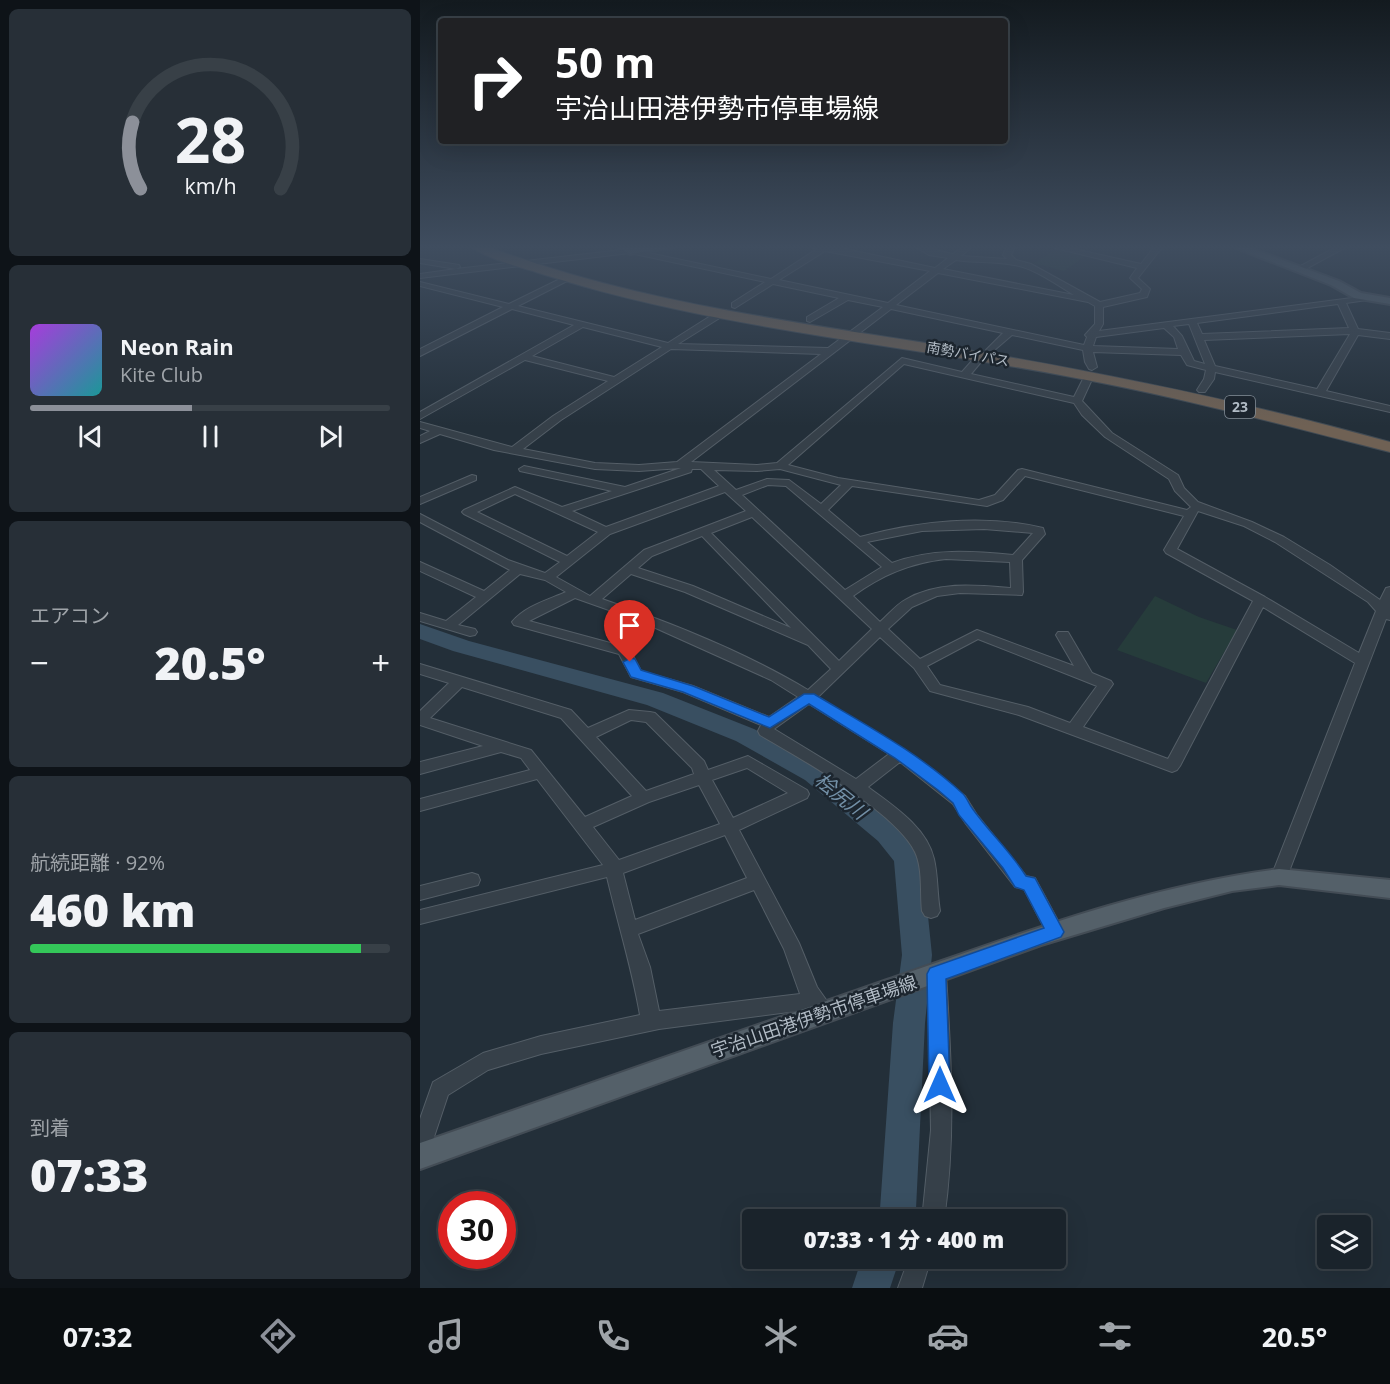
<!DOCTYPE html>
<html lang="ja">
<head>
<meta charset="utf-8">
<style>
	:root { --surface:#1a232b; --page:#272f37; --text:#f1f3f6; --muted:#9fa4a9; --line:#384047; --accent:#8c9099 }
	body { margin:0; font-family:"Open Sans","Noto Sans JP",sans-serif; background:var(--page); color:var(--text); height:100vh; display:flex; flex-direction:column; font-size:22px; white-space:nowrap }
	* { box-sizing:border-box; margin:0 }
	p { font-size:20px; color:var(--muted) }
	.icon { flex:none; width:33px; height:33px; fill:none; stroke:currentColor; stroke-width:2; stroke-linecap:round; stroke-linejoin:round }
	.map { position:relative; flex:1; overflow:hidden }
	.panel { display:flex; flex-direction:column; gap:9px; padding:9px; background:#0e1318; width:420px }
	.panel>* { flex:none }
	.banner { position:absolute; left:18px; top:18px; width:570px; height:126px; border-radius:6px; box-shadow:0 6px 24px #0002,0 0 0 2px var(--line); background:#202124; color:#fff; overflow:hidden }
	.buttons { position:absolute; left:897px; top:1215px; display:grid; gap:12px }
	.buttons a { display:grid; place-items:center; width:54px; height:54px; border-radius:6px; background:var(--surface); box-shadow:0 6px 24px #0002,0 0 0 2px var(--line); font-size:30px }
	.speed { position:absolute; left:18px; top:1191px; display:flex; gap:12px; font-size:30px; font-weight:700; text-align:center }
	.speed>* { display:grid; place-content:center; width:78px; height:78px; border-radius:50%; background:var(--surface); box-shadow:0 6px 24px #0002,0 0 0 2px var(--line); line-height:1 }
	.speed .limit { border:9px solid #d22; background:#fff; color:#111 }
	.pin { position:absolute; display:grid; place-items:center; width:51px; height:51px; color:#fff; margin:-62px -26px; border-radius:50% 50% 50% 0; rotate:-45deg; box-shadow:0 0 6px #0007 }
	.pin .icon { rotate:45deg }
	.me { position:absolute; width:66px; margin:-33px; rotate:0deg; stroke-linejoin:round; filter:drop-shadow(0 0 4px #0008) }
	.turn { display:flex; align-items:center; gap:21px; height:126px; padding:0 18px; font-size:27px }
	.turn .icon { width:78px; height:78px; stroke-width:2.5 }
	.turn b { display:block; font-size:42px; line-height:51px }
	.big { font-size:45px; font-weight:800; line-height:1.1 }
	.panel .card { flex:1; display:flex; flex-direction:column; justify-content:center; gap:9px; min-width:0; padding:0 21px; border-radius:9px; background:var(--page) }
	.panel .dial { align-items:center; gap:0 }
	.dial svg { height:156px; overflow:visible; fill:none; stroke:var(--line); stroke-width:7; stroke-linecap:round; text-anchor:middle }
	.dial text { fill:var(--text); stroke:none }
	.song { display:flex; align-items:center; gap:18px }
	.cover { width:72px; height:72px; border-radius:9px; background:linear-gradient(135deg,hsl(280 70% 55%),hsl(180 70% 35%)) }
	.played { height:6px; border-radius:3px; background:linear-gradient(90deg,var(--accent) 45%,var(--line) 45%) }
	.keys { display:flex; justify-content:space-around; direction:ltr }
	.heat { display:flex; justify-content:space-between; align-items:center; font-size:33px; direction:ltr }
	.charge { height:9px; border-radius:4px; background:linear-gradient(90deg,#34c759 92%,var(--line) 0) }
	.trip { position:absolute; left:322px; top:1209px; width:324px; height:60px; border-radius:6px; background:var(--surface); box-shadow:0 6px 24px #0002,0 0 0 2px var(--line); font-weight:800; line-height:60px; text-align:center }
	.menu { display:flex; height:96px; justify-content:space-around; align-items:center; background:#0a0e11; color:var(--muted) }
	.menu .icon { width:42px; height:42px }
	.menu .on { color:var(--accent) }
	.menu b { font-size:27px; color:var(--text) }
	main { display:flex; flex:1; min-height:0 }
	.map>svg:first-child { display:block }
	.green { fill:#263c3b }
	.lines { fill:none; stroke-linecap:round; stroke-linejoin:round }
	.river { fill:#394f61; fill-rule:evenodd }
	.minor-casing { stroke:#545e67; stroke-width:2 }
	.major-casing { stroke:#434c55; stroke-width:4 }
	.highway-casing { stroke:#414b54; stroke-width:2 }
	.minor { fill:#364049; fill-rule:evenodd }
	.major { fill:#546069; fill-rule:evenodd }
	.highway { fill:#6f6154; fill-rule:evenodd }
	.route { fill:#1a73e8; stroke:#114b97; stroke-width:1.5 }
	.labels { text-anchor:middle; stroke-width:5; stroke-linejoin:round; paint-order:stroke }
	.far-street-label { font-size:14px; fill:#b1bbc5; stroke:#1c252e }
	.shield { fill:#1c252e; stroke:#848e98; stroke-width:1.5 }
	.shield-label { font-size:14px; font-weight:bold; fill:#b1bbc5 }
	.near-street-label { font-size:18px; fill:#b1bbc5; stroke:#1c252e }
	.near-water-label { font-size:20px; font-style:italic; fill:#7390a7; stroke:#1c252e }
</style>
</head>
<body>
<main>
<section class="panel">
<div class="card dial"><svg viewBox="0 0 100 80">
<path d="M14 69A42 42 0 1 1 86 69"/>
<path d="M14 69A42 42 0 0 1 10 35" stroke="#8c9099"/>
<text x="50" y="56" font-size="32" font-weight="700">28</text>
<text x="50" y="72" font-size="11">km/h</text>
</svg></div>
<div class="card">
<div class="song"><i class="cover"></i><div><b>Neon Rain</b><p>Kite Club</p></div></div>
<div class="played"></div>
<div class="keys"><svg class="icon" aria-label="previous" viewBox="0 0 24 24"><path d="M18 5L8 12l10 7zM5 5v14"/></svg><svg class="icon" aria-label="pause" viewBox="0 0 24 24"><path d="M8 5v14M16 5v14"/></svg><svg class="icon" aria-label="next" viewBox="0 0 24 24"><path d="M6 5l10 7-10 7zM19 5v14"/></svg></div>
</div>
<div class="card"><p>エアコン</p>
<div class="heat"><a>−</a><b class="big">20.5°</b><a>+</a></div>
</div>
<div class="card"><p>航続距離 · 92%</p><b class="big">460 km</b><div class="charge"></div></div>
<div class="card"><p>到着</p><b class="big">07:33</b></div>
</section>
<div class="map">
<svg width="970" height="1288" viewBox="0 0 970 1288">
	<rect width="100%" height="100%" fill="#232f39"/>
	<g class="green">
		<path d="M637,249L667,255L644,271L614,263Z"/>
		<path d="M735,596L779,617L817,630L786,683L697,650Z"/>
	</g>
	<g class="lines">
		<g class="river">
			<path d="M0,624L49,641L243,693L334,729L403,766L478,827L502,858L512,955L505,1023L496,1209L493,1220H457L460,1209L473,1023L482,955L474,861L458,841L385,780L316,741L227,705L33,651L0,639Z"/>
			<path d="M442,1258H480L470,1288H432Z"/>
		</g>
		<g class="minor-casing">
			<g id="minor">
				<path d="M388,246H411L515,268L528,258L509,255L494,246C507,246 520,252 533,254L544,246H553L541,256L587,259L583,255L587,246H595L591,255L596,260L611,264L680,302L720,293L722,289L710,278L717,268L627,246H641L721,264L735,246H743L718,278L730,289L727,297L683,307V324L679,331L947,296V300L926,303L938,329L970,333V339L938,335L906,391L970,406V412L795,372L794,379L785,392H779L777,390L784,379L786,370L767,365L761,355L673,352L677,367L672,370L669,369L665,362L663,350L592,335L571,353L566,350L583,333L471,309L271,462L337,465L357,463L482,358L542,372L558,354L561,353L566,356L551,374L654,397L666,373H672L674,375L662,401L692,433L758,475L764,488L778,502L832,522L864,537L910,565L960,600L966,588L970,587V620L966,619L865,882L859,884L853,882L851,877L935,663L843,607L760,766L757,770L752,772L599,715L510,691L494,668L460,637L398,697L485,750L545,796L557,815L606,876L615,878L644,932L641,937L635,940L629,937L604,889L595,887L546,824L533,804L480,762L448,787C472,805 507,827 514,859C518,876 517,894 520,911L517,916L511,918L505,916L502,911C500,893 503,869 495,852C476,812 380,758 340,735L338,731L341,725L263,692L211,677L199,654L94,625L92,622C105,606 128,600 146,592L125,580L100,574L38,625L55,629L57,632L55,635L50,636L0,621V613L26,621L56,597L0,571V562L64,591L90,570L0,522V514L88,560L125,573L140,562L44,514L42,512L44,510L95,487L142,507L192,491L100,471L99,469L104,466L205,487L261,468L219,471L175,469L74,450L20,434L0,443V436L10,431L0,428V422L92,447L133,416L188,381L105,360L0,419V412L154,325L92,309L0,356V349L83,307L0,286V282L89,304L146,276L150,278L149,280L98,306L248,343L300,310H306V314L258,344L408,348L463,307L428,300L390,322L387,321V317L419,298L353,284L315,308L312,307V303L345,282L210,253L0,278V274L36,269L0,263V259L39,265L40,267L36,269L210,249L351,279L397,249ZM405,251L510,271L468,303L359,280ZM536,260C555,263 575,261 594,265C614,268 635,284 654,295L523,269ZM518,273L668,302L675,306V324L665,335L667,337L664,345L476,305ZM918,304L929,328L782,334L777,323ZM769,324L785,364L774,361L762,336L753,326ZM163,327L242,347L194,377L112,356ZM744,328L754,337L758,349L673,346L676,337ZM930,334L897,389L795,366L784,340ZM251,349L401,354L257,462L219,465L175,463L103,449L141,420ZM484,364L654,403L662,415L685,437L749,479L755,491L771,507L767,510L602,469L598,470L575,495L559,500L418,478L368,465ZM272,469H281L299,486L186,527L152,511L271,472ZM360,469L421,485L401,504L369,480L347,479L316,490L294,470L337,471ZM605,476L764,516L744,550L746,553L833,601L748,759L663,727L693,684L691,681L672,673L648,632H638L636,635L654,666L557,630L500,659L468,629L492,607L517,596L540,593L602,595L603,592L602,560L625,534L623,528C564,514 498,521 440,537L408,510L432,486L567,506L583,500ZM348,485L366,486L462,567L425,590L322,495ZM305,492L326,511L224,550L170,596L136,577L190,534ZM95,494L178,532L147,556L57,512ZM778,511L824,526L855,542L948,602L956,611L939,653L845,597L757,549ZM332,517L452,629L419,661L291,533ZM564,529L613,533L593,555C552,551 511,548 472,563L447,542L502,531ZM282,536L371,628L273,586L218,568L232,556ZM526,559L590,562L591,588C555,585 517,581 485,600C476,605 468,615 460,622L433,596C462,575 490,563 526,559ZM211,574L265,592L388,645L411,669L388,690C327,653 249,622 182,599ZM155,598L220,621L351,680L378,697L349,717L273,686L221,671L209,648L109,621ZM558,639L662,680L677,686L650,723L608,707L520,685L507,666ZM389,704L469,754L436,779L354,729Z"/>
				<path d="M918,246H928L882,271L875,269Z"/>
				<path d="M52,475L56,476V480L0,504V497Z"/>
				<path d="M0,664L151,710L168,728L209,710L230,712L235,713L284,761L288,770L328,756L387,790L389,794L387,798L319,830L379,943L397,987L409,1004L407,1010L400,1012L392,1009L239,1029L121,1054L68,1070L28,1095L7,1158L0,1161V1119L13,1082L63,1053L121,1036L220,1015C212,968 198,924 187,877L0,924V910L183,865L117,779L0,811V799L110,770L101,758L81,752L0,774V762L63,746L0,725V711L29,683L0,674ZM42,687L141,718L212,796L165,817L111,750L10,718ZM211,720L226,722L272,768L274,774L226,791L176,737ZM327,768L368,793L313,818L292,780ZM279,785L300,824L199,860L173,827L229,802ZM305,835L327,878L215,920L203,873ZM334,890L364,949L380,994L239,1011L230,967L218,934Z"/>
				<path d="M52,873L58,875L60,880L58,885L0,900V886Z"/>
				<path d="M517,966L523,968L526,974C531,1056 536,1138 524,1220H502L511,1130L508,974L511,968Z"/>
				<path d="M489,1258H511L502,1288H478Z"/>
			</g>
		</g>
		<g class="major-casing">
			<g id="major">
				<path d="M196,246H258L210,254Z"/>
				<path d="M811,246H825L919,281L941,293L970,298V304L934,298L911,285Z"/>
				<path d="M859,869L970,880V898L859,885L812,891L744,908L621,945L0,1169V1143C156,1089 311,1034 467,980C595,936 724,886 859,869Z"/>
			</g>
		</g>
		<g class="highway-casing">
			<path id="highway" d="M51,246H66C213,302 370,321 524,346C675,371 823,401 970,442V452C864,425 763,398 656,378C480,344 297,329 125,275C105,268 65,259 51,246Z"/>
		</g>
		<use href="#minor" class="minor"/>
		<use href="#major" class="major"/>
		<use href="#highway" class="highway"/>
	</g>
	<linearGradient id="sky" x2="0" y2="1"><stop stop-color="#131a1f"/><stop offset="0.58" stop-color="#3f4d5f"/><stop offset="1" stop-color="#3f4d5f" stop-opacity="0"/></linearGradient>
	<rect width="970" height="426" fill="url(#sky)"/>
	<path class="route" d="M210,658L215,659L221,670L273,686L349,717L384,694H394C444,724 499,753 542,793C547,797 548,803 552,808C569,832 590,851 606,876L615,878L644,932L641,937L526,979L530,1085L527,1091L520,1094L512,1091L509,1085L507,974L510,968L624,928L604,890L595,887L583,868L539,815L533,803L518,790L475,758L389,704L350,728L263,692L211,677L203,662Z"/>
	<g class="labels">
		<g class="far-street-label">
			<text transform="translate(548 354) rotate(10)" y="5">南勢バイパス</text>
		</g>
		<rect class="shield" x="805" y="396" width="30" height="22" rx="4.5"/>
		<g class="shield-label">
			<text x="820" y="412">23</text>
		</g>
		<g class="near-street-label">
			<text transform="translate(394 1017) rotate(-19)" y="6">宇治山田港伊勢市停車場線</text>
		</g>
		<g class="near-water-label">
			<text transform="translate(421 796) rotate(39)" y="7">桧尻川</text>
		</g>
	</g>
</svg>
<div class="buttons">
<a><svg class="icon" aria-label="layers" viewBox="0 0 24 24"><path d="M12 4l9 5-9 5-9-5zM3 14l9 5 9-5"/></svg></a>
</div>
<div class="speed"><div class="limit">30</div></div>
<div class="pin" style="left:210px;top:662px;background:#d93025"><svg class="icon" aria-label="arrive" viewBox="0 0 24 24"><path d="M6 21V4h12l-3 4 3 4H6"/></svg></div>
<svg class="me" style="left:520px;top:1085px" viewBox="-20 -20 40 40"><path d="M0-17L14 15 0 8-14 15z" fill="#1a73e8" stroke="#fff" stroke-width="4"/></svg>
<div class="trip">07:33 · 1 分 · 400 m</div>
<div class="banner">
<div class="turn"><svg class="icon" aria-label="right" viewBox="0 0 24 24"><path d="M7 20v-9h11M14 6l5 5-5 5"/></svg><div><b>50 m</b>宇治山田港伊勢市停車場線</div></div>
</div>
</div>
</main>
<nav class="menu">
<b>07:32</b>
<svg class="icon on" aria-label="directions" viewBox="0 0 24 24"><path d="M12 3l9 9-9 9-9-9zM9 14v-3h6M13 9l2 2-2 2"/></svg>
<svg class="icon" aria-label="music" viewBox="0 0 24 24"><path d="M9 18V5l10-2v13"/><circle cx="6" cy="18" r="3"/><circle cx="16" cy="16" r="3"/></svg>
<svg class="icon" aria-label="phone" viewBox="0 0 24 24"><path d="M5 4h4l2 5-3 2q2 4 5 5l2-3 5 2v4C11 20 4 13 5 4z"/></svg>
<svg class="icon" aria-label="climate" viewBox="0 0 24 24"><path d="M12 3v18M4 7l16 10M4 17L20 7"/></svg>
<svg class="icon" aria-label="car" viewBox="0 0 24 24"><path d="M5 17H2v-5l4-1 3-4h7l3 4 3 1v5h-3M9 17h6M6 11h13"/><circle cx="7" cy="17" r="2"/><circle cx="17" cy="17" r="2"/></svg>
<svg class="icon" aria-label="filters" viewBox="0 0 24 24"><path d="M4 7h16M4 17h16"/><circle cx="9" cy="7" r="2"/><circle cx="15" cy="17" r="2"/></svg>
<b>20.5°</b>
</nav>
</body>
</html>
